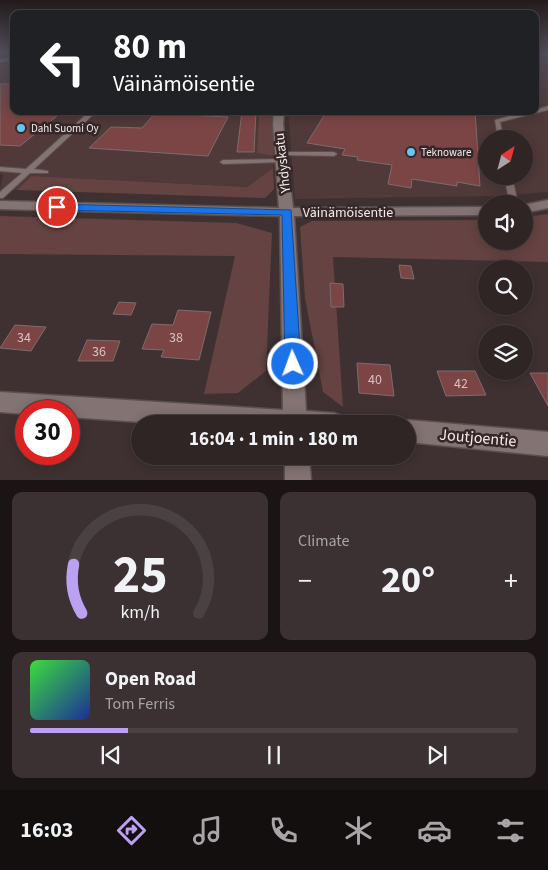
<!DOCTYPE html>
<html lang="en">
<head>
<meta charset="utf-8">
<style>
	:root { --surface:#2f2525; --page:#3b3132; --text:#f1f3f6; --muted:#a7a5a7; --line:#4a4242; --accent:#bca0f2 }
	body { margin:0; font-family:"Source Sans 3",sans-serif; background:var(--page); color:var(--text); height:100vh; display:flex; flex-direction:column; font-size:19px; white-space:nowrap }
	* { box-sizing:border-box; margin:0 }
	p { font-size:16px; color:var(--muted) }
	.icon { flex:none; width:28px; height:28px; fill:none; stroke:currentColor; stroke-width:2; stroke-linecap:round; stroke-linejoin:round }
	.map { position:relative; height:480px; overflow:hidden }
	.panel { display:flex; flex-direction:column; gap:12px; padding:12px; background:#1a1414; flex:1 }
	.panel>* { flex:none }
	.banner { position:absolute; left:10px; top:10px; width:529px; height:105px; border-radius:10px; box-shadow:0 2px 12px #0003,0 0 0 1px var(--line); background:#202124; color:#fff; overflow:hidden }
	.needle { width:32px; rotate:36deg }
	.buttons { position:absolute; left:478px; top:130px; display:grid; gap:10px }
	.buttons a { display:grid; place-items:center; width:55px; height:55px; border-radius:50%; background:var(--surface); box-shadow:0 2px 12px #0003,0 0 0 1px var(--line); font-size:25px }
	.speed { position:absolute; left:15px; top:400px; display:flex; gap:10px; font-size:25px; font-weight:700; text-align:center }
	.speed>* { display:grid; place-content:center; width:65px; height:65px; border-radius:50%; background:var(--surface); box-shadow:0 2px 12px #0003,0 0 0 1px var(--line); line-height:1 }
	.speed .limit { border:8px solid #d22; background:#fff; color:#111 }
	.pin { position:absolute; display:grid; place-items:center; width:42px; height:42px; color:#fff; margin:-21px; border:2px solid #fff; border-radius:50%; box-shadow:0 1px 5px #0007 }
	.me { position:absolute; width:55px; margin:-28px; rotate:358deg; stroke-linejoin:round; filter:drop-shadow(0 0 4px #0008) }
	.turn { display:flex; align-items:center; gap:18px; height:105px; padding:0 20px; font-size:22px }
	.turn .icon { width:65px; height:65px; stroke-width:2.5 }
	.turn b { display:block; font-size:35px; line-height:42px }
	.big { font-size:38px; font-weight:700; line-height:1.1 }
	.panel .card { flex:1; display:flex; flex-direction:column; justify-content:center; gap:8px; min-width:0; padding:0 18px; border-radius:10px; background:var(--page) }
	.panel .dial { align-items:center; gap:0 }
	.dial svg { height:130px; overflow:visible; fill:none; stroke:var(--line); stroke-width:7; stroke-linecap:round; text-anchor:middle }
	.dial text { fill:var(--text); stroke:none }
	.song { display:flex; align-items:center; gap:15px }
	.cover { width:60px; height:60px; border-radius:8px; background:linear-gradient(135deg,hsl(120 70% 55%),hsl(230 70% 35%)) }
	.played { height:5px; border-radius:2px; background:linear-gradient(90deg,var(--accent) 20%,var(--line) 20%) }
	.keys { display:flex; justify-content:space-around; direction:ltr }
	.heat { display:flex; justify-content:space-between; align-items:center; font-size:28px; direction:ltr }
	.panel .tiles { flex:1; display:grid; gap:12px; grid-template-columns:1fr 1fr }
	.card:last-child { grid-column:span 2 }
	.trip { position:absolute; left:131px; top:415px; width:285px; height:50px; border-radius:25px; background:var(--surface); box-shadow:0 2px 12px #0003,0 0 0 1px var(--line); font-weight:700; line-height:50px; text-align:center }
	.menu { display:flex; height:80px; justify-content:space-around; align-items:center; background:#130f0f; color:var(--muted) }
	.menu .icon { width:35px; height:35px }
	.menu .on { color:var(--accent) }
	.menu b { font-size:22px; color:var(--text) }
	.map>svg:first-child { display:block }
	.built { fill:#4f3939; fill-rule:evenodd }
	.green { fill:#644342 }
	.building { fill:#7c4545; stroke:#7d6c6c }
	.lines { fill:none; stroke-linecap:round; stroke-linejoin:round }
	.lane-casing { stroke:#5c504f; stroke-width:2 }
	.street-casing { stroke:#5c504f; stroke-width:3 }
	.path { stroke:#776a6a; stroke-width:2.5; stroke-dasharray:1 3; stroke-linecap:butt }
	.lane { fill:#837372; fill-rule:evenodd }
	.street { fill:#837372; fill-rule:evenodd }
	.route { fill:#1a73e8; stroke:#114b97 }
	.poi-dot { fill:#65c5ee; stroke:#352727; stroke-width:2 }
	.labels { text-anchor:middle; stroke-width:5; stroke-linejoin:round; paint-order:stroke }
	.far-poi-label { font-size:11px; fill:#f4ebea; stroke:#352727; text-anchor:start }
	.street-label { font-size:14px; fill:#f4ebea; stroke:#352727 }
	.near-number-label { font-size:14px; fill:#d6c2c1 }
	.near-street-label { font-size:16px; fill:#f4ebea; stroke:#352727 }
</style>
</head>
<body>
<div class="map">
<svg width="548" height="480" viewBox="0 0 548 480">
	<rect width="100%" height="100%" fill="#3f3131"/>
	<g class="built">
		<path d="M535,52H548V192L500,196L295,199L288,111H535ZM486,139H524V176H486Z"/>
		<path d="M14,56V111H259L257,152L273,156V168L247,187L31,176L17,190H0L3,175L0,174V58Z"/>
	</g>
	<g class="green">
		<path d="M259,111H275L273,156L257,153Z"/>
		<path d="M273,168L274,189L265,198L17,190L31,176L247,187Z"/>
		<path d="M548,214V262L333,257L343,407L323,392L305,298L300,227L312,221L486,220V241H524V217Z"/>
		<path d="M0,216L236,223L272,233L266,371L238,393L204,394L235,256L0,254Z"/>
	</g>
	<g class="building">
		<path d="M0,84H14V111H63L20,146L0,145Z"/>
		<path d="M157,111H189L186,115L228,117L208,156L89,148L111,127L142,128Z"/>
		<path d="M242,111H256L254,152H237Z"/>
		<path d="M327,111H475L480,186L457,182V186L412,179L411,188L388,184L392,165L357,160L358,157L342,155L345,149L307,143Z"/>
		<path d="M399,265L411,266L414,279L401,278Z"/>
		<path d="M330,283L343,284L344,307H331Z"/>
		<path d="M119,302L136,303L131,315L113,314Z"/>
		<path d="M178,310L211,312L199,360L161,357L164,350L142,349L152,324L173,325Z"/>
		<path d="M15,325L46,327L31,351L0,348Z"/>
		<path d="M87,340L120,341L113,361H78Z"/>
		<path d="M357,363L390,365L394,396L359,393Z"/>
		<path d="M437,371H475L486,395L446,396Z"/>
		<path d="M530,373H548V406Z"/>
	</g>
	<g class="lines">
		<g class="lane-casing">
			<g id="lane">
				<path d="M14,58V60L0,62V60Z"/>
				<path d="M548,106V110L500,122L504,139H498L495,120L529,111H535V110Z"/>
				<path d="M90,111H97L34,169L48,171V173H30L3,198H0V192L22,173L0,171V167L26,169Z"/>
				<path d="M281,152H334L337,154L334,156L279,155V153Z"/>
				<path d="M282,159L285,161L284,162L223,164L220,162L223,160Z"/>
				<path d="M504,176H512L518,204H510Z"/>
			</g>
		</g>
		<g class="street-casing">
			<g id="street">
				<path d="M274,111H284L283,124L293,208L486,207V215L294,216L306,411L334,413L342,416L345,424H170L69,417V411H26V414L0,412V392L283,410L280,216L0,209V201L279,208L273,124Z"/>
				<path d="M548,200V208L524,213V205Z"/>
				<path d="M408,420L548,432V456L408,442V424H400Z"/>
				<path d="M285,456H309L311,480H285Z"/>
			</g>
		</g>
		<path class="path" d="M489,201L503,200"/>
		<use href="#lane" class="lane"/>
		<use href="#street" class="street"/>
	</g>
	<linearGradient id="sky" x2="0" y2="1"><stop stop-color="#231b1b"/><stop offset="0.44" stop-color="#524e5a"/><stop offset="1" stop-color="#524e5a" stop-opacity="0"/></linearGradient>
	<rect width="548" height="119" fill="url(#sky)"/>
	<path class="route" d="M54,204L291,210L301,364L298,368L293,370L288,368L285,364L282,215L57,210L52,207Z"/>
	<g class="poi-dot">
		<circle cx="21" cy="128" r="5"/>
		<circle cx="411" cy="152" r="5"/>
	</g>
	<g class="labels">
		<g class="far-poi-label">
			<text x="31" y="132">Dahl Suomi Oy</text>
			<text x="421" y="156">Teknoware</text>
		</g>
		<g class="street-label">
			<text transform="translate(282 163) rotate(-96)" y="5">Yhdyskatu</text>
			<text x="348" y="217">Väinämöisentie</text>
		</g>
		<g class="near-number-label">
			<text x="24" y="342">34</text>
			<text x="176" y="342">38</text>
			<text x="99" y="356">36</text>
			<text x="375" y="384">40</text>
			<text x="461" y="388">42</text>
		</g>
		<g class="near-street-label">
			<text transform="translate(478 437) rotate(5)" y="6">Joutjoentie</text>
		</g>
	</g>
</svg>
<div class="buttons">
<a><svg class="needle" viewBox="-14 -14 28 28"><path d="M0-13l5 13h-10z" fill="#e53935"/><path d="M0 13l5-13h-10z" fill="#a7a5a7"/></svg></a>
<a><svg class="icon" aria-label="sound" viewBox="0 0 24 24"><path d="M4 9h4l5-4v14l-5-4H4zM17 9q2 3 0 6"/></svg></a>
<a><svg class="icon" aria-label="search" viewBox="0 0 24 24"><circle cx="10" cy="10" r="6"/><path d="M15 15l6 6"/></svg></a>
<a><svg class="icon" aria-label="layers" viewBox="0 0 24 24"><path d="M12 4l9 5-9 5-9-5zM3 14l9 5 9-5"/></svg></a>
</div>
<div class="speed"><div class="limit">30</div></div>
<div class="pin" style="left:57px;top:207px;background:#d93025"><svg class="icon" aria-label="arrive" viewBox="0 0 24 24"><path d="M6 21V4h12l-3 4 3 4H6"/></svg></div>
<svg class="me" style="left:293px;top:364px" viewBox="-20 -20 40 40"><circle r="17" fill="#1a73e8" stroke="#fff" stroke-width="3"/><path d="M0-11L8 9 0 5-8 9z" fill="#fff"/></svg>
<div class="trip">16:04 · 1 min · 180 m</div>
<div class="banner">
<div class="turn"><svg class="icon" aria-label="left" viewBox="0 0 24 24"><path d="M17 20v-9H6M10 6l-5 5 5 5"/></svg><div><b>80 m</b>Väinämöisentie</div></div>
</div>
</div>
<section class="panel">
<div class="tiles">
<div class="card dial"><svg viewBox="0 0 100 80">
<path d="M14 69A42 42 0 1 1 86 69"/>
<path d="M14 69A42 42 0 0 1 9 39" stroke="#bca0f2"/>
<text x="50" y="56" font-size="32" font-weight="700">25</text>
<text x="50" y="72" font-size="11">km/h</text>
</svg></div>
<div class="card"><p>Climate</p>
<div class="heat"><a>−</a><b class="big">20°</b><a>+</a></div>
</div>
<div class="card">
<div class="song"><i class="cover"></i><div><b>Open Road</b><p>Tom Ferris</p></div></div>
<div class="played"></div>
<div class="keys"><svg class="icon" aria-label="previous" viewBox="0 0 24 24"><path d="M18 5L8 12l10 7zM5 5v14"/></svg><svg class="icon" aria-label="pause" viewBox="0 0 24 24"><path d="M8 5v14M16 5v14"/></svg><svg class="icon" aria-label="next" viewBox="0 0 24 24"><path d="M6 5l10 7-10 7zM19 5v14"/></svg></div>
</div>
</div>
</section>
<nav class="menu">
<b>16:03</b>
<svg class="icon on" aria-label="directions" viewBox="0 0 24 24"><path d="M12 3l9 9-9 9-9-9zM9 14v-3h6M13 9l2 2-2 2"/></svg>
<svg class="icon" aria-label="music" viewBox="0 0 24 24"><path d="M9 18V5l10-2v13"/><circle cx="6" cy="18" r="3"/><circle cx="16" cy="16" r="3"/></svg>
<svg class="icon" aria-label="phone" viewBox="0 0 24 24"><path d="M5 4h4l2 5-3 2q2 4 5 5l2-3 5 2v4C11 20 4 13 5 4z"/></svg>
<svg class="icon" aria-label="climate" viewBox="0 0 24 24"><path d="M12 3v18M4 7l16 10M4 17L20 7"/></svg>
<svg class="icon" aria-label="car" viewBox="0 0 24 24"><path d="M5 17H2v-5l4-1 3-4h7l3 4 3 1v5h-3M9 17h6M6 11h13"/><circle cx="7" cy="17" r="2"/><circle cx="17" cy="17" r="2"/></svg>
<svg class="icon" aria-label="filters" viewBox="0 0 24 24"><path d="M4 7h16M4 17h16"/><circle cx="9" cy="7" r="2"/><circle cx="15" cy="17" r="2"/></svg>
</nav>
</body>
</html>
